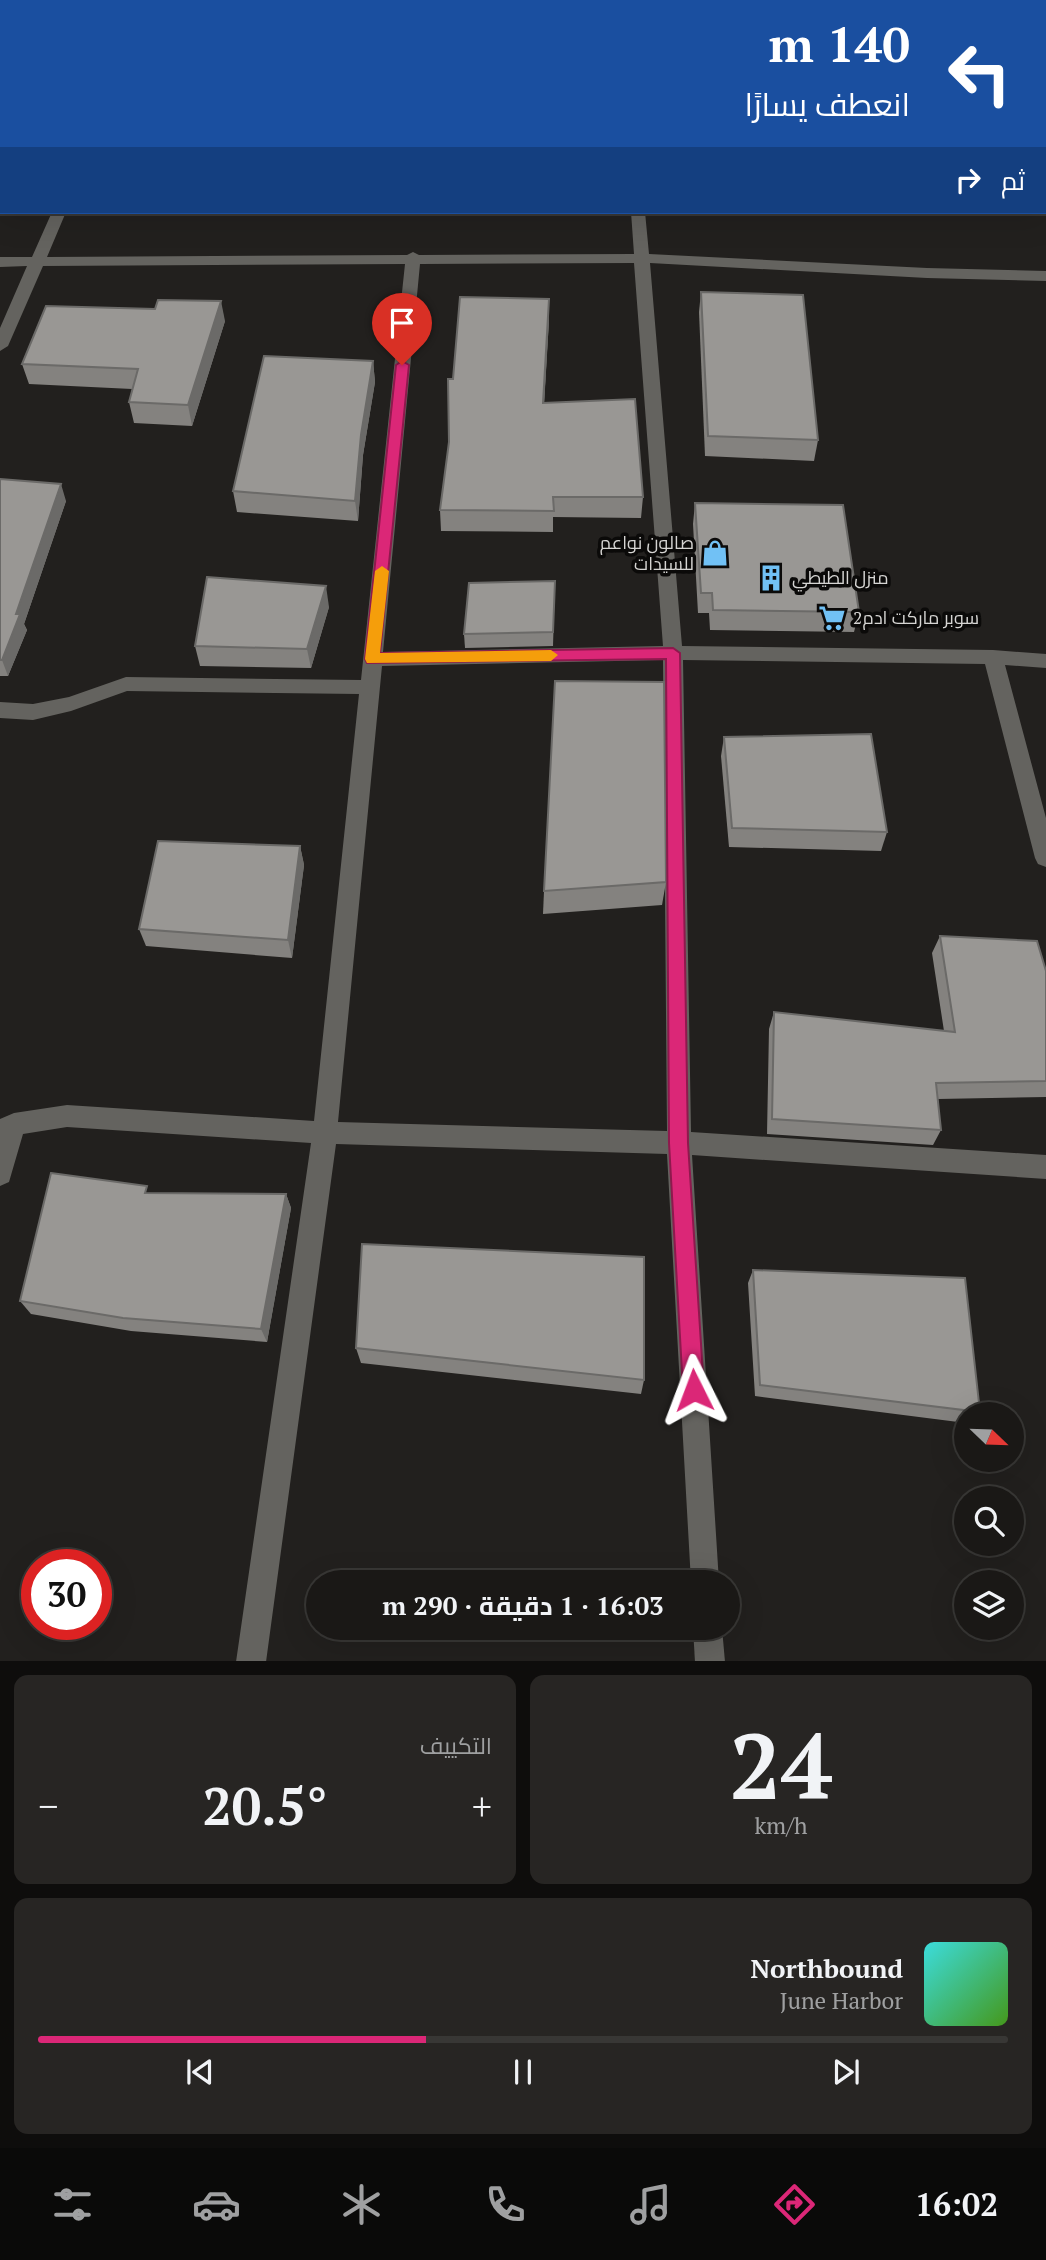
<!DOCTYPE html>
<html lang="ar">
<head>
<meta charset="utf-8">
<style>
	:root { --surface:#1a1816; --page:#272523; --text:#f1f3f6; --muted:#9fa0a1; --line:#383735; --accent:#db2777 }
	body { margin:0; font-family:"PT Serif",Cairo,serif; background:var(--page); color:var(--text); direction:rtl; height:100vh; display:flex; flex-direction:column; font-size:26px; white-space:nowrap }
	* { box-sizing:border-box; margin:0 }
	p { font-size:23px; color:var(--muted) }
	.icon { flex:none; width:38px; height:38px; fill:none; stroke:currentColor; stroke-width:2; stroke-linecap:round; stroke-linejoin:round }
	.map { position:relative; height:1661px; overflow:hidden; direction:ltr }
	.drawer { display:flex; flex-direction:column; gap:14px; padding:14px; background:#0e0d0c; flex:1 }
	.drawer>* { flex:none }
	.banner { position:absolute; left:0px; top:0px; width:1046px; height:214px; box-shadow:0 7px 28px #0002,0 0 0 2px var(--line); direction:rtl; background:#1a4fa0; color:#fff; overflow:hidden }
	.needle { width:46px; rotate:113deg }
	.controls { position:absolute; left:954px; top:1402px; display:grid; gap:14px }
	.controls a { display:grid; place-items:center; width:70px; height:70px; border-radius:50%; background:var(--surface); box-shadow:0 7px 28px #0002,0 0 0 2px var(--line); font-size:35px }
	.speed { position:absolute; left:21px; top:1549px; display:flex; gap:14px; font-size:35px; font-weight:700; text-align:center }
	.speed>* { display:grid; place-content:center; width:91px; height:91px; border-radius:50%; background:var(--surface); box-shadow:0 7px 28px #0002,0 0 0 2px var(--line); line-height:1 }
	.speed .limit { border:10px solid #d22; background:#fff; color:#111 }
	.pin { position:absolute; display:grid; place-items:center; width:60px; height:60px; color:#fff; margin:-72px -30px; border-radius:50% 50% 50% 0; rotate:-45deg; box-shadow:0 0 7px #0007 }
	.pin .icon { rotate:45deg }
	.me { position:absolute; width:77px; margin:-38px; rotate:357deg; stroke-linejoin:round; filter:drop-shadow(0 0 5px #0008) }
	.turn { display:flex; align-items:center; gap:24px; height:147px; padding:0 21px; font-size:32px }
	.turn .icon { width:91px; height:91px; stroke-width:2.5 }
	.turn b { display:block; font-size:49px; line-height:60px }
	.then { display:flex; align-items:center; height:66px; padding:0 21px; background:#0003; gap:14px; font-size:26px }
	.big { font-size:52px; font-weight:700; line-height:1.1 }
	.drawer .card { flex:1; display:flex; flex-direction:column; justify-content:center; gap:10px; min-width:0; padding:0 24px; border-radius:14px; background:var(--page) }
	.drawer .dial { align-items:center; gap:0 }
	.dial b { font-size:91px; line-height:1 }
	.song { display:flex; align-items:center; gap:21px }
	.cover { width:84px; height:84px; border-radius:10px; background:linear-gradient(135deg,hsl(180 70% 55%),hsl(100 70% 35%)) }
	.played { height:7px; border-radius:4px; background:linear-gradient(90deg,var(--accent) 40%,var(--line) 40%) }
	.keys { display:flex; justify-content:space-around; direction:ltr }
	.heat { display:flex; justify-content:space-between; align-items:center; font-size:38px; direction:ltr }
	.drawer .tiles { flex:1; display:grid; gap:14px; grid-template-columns:1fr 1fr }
	.card:last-child { grid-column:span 2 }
	.trip { position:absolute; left:306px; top:1570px; width:434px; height:70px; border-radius:35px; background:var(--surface); box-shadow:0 7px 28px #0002,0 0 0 2px var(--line); font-weight:700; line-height:70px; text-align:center; direction:rtl }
	.dock { display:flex; height:112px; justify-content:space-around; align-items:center; background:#0a0a09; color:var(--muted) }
	.dock .icon { width:49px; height:49px }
	.dock .on { color:var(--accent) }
	.dock b { font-size:32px; color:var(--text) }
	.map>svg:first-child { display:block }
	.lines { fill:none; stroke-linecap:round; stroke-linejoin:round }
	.minor { fill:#64635f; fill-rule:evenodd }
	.wall { fill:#84827f }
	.shaded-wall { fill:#6b6a68 }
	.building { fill:#999794; stroke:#6b6a68; stroke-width:2 }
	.route { fill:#db2777; stroke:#8e194d; stroke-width:2 }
	.slow { fill:#f59e0b }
	.labels { text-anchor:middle; stroke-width:7; stroke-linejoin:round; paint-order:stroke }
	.poi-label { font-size:18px; fill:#d6d5d3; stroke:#0b0a09; text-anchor:start }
</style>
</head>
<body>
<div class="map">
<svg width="1046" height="1662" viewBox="0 0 1046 1662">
	<rect width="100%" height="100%" fill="#22201e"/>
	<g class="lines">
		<g class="minor">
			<path d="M140,0H152L139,2Z"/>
			<rect x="328" y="0" width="12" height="2"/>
			<rect x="624" y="0" width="12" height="2"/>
			<path d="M1005,0H1017L1018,2H1006Z"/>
			<rect x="0" y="73" width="2" height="8"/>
			<rect x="1045" y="101" width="1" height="11"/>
			<path d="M52,212H66L47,257L407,255L413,252L419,255L634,254L631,212H645L649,254L927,268L1046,271V281L927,278L650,263L682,646L993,650L1046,654V668L1005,665L1046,818V867L1038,864L1035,858L985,664L683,660L691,1132L1046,1155V1179L692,1155L719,1582H691L667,1154L336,1144L266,1662H236L311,1143L67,1127L23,1134L9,1182L0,1186V1119L14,1113L67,1105L314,1121L359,694L127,691L71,711L33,720L0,718V702L33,704L69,697L126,677L361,680L405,264L43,266L8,346L0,351V328L27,266L0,267V257H32ZM634,263L663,646L383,652L420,264ZM663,660L667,1131L338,1122L382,666Z"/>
			<path d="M693,1628H722L725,1662H695Z"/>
		</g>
	</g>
	<g class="wall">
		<path d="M701,292L818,440L814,461L705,456L699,312Z"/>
		<path d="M549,320L544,403L643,497L641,518L553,517V532L441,531L440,510L449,442L453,379Z"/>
		<path d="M225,321L192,426L134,423L129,402L132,389L29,384L22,364Z"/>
		<path d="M373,361L375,382L363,455L358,521L237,512L233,491Z"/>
		<path d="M0,479L66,501L24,624L27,630L8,676H0Z"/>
		<path d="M695,503L859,612L854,632L710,630L709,613H698L693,524Z"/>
		<path d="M555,581L553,646L465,648L464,634Z"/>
		<path d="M329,607L311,668L200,666L195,646Z"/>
		<path d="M724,737L887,832L881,851L729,847L721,756Z"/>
		<path d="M300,846L304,865L292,958L146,946L139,929Z"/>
		<path d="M666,882L662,905L543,914L544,891Z"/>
		<path d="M940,936L1046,971V1097L938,1099L941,1130L933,1145L767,1134L769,1029L774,1012L944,1031L932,953Z"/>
		<path d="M150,1193L286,1194L291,1208L267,1342L131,1331L31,1314L20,1301Z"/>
		<path d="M753,1270L980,1412L978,1414H966V1423L755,1396L748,1283Z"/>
		<path d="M356,1348L644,1380L641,1394L361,1363Z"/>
	</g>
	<g class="shaded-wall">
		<path d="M549,299V320L543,424V403Z"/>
		<path d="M221,301L225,321L192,426L188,405Z"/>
		<path d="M373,361L375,382L363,455L358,521L355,501L361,435Z"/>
		<path d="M61,484L66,501L24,624L27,630L8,676L2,660L16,614Z"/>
		<path d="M326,586L329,607L311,668L307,649Z"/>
		<path d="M300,846L304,865L292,958L288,940Z"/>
		<path d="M286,1194L291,1208L267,1342L261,1329Z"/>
	</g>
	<g class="building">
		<path d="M1045,137L1046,144V173H1045Z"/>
		<path d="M701,292L803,295L818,440L708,436Z"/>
		<path d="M460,297L549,299L543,403L635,399L643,497H553L554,511L440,510L449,442L448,379H453Z"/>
		<path d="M158,300L221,301L188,405L129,402L138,369L22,364L46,306L155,309Z"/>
		<path d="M264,356L373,361L361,435L355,501L233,491Z"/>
		<path d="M0,479L61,484L16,614H20L2,660H0Z"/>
		<path d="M695,503L843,505L859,612L713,610L712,593H701Z"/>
		<path d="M207,577L326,586L307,649L195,646Z"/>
		<path d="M555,581L553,632L464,634L469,583Z"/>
		<path d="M555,681L664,682L666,882L544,891Z"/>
		<path d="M871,734L887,832L732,828L724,737Z"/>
		<path d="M158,841L300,846L288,940L139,929Z"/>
		<path d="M940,936L1037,941L1046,971V1081L936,1083L941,1130L772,1119L774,1012L955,1032Z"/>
		<path d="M51,1173L147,1186L145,1193L286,1194L261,1329L123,1318L20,1301Z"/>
		<path d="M362,1244L644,1257V1380L356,1348Z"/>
		<path d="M753,1270L965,1278L980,1412L760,1385Z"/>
	</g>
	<path class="route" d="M402,361L409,365L380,653L673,648L680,653L688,1143L704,1390L701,1397L694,1400L686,1397L683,1390L669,1143L666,659L367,663L365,659L396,365Z"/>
	<path class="slow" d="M382,566L389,571L380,653L551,650L558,655L551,661L367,663L365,659L375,571Z"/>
	<defs>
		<g id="shop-bare" transform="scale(2.1)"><path d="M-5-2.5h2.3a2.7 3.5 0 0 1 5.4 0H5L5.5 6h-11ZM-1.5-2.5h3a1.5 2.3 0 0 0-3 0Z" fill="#71c1f5" stroke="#0b0a09" stroke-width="2.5" paint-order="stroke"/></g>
		<g id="building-bare" transform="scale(2.1)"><path d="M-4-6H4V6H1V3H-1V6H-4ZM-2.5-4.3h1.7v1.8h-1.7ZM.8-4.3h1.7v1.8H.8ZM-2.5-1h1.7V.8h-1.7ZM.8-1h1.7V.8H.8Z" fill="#71c1f5" stroke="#0b0a09" stroke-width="2.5" paint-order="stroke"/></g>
		<g id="supermarket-bare" transform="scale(2.1)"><path d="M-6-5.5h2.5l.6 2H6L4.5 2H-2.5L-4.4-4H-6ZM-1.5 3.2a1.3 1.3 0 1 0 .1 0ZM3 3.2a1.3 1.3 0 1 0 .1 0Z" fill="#71c1f5" stroke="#0b0a09" stroke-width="2.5" paint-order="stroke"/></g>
	</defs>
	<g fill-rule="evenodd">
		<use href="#shop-bare" x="715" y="553"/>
		<use href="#building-bare" x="771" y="578"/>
		<use href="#supermarket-bare" x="832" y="618"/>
	</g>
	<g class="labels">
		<g class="poi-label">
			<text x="694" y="549" text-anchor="end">صالون نواعم<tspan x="694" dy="21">للسيدات</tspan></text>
			<text x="792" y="584">منزل الطيطي</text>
			<text x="853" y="624">سوبر ماركت ادم2</text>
		</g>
	</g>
</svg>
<div class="controls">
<a><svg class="needle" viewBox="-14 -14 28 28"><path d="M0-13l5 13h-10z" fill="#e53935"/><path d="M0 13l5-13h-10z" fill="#9fa0a1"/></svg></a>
<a><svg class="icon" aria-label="search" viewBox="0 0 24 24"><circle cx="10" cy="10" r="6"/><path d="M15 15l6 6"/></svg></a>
<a><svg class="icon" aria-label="layers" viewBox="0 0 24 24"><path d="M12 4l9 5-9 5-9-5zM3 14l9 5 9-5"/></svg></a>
</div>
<div class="speed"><div class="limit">30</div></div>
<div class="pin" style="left:402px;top:365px;background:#d93025"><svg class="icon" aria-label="arrive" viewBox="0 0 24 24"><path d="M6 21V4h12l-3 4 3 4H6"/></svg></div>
<svg class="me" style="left:694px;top:1390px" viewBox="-20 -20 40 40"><path d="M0-17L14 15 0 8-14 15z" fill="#db2777" stroke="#fff" stroke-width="4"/></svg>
<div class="trip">16:03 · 1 دقيقة · 290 m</div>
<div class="banner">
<div class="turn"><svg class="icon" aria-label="left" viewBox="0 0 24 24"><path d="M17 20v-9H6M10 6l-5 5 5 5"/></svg><div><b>140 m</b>انعطف يسارًا</div></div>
<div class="then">ثم<svg class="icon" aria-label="right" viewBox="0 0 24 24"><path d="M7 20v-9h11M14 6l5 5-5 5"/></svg></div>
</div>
</div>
<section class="drawer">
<div class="tiles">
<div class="card dial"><b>24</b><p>km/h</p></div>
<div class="card"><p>التكييف</p>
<div class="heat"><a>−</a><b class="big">20.5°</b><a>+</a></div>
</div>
<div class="card">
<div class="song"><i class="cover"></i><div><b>Northbound</b><p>June Harbor</p></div></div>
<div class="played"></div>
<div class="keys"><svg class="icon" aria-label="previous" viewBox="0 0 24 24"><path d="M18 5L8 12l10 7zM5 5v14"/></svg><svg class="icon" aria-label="pause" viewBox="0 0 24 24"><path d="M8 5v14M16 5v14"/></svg><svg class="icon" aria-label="next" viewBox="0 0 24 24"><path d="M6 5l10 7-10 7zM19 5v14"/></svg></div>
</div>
</div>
</section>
<nav class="dock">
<b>16:02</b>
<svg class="icon on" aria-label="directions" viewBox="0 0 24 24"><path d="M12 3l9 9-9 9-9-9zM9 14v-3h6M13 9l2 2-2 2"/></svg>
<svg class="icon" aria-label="music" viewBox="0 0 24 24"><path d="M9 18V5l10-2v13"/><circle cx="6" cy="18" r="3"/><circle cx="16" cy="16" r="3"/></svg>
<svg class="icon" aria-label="phone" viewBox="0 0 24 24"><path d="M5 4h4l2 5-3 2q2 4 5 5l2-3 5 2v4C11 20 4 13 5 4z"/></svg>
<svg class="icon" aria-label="climate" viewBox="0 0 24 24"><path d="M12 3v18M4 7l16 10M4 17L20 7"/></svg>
<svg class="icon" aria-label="car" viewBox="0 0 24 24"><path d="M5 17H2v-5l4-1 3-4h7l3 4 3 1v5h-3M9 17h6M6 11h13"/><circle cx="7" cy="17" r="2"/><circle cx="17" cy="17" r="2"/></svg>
<svg class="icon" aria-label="filters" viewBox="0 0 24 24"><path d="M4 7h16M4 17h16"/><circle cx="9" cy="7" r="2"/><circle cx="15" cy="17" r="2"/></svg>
</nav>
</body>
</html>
